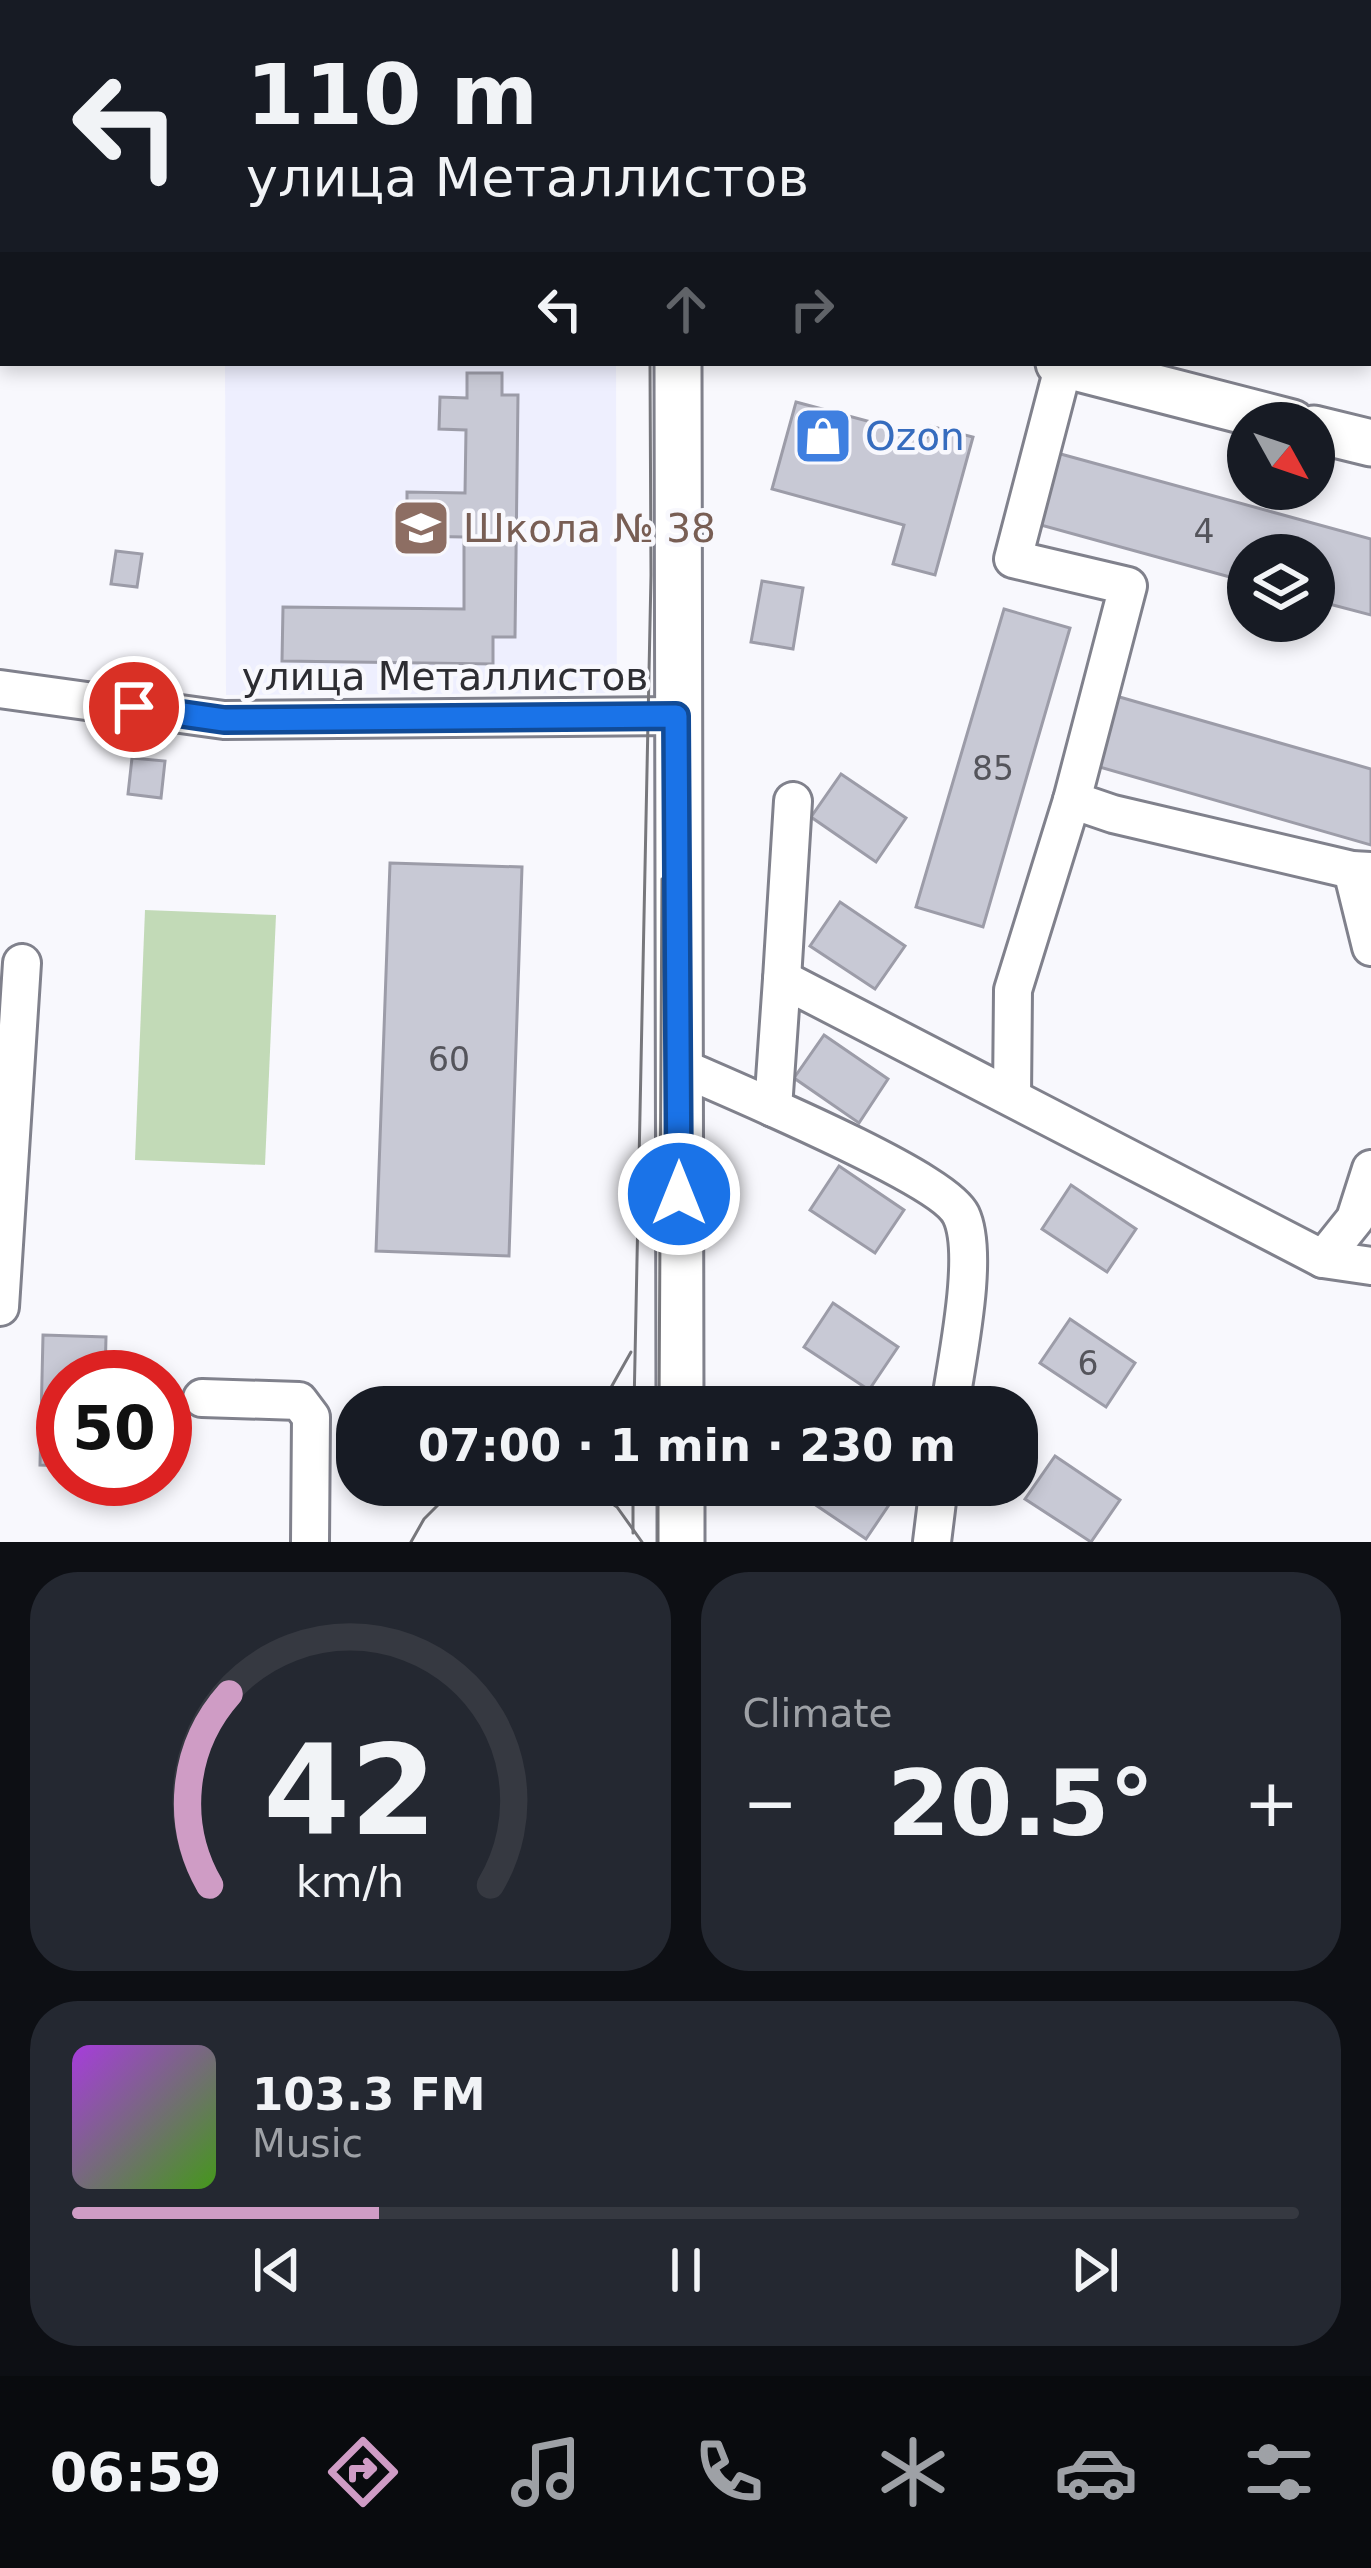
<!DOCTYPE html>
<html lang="en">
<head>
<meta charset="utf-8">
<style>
	:root { --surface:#171b24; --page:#242831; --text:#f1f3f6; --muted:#9ea1a6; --line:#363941; --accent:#cf9cc5 }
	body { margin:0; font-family:"DejaVu Sans",sans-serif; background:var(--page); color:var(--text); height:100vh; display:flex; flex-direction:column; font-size:45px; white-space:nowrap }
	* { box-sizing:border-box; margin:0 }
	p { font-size:39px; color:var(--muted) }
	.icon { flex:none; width:66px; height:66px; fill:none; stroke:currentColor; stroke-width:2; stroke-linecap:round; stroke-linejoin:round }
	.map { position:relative; height:1542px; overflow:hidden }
	.panel { display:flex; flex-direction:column; gap:30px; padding:30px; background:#0d0f14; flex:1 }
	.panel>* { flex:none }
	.guide { position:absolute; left:0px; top:0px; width:1371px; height:366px; box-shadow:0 6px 18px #0003; background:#171b24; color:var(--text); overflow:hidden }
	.needle { width:78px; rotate:130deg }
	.fabs { position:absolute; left:1227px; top:402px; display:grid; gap:24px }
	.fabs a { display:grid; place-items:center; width:108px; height:108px; border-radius:50%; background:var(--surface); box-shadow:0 6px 18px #0003; font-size:60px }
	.speed { position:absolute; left:36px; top:1350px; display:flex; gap:24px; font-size:60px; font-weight:700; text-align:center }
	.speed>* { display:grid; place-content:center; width:156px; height:156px; border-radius:50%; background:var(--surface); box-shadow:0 6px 18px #0003; line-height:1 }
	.speed .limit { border:18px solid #d22; background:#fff; color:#111 }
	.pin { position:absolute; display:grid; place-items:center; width:102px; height:102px; color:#fff; margin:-51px; border:6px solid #fff; border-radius:50%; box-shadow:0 3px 12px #0007 }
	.me { position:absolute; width:132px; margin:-66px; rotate:0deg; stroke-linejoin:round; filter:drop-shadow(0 0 9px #0008) }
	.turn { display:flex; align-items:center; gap:42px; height:252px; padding:0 48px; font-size:54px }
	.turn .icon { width:156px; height:156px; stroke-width:2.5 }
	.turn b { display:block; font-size:84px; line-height:102px }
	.lanes { display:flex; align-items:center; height:114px; padding:0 48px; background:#0003; justify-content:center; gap:60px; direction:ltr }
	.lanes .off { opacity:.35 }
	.big { font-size:90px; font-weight:700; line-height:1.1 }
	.panel .tile { flex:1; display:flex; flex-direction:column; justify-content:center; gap:18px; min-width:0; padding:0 42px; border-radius:48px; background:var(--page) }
	.panel .dial { align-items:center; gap:0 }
	.dial svg { height:312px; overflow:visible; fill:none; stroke:var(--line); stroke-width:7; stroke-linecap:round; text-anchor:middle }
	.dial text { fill:var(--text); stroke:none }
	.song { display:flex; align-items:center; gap:36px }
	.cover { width:144px; height:144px; border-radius:18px; background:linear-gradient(135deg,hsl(280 70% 55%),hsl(100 70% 35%)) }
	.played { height:12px; border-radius:6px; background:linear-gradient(90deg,var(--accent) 25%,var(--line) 25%) }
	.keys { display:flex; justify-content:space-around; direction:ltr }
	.heat { display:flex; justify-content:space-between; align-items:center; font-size:66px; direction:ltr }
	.panel .tiles { flex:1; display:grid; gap:30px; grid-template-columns:1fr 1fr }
	.tile:last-child { grid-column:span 2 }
	.trip { position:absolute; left:336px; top:1386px; width:702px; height:120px; border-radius:48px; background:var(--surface); box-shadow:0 6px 18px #0003; font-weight:700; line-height:120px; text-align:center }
	.dock { display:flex; height:192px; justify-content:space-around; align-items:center; background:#090b0e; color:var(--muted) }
	.dock .icon { width:84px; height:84px }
	.dock .selected { color:var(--accent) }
	.dock b { font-size:54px; color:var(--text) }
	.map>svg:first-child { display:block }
	.built { fill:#eeeffe }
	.green { fill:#c2dab7 }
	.building { fill:#c8c9d5; stroke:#9c9ca8; stroke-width:3 }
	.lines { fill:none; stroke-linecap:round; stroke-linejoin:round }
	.minor-casing { stroke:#80818c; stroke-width:42 }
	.major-casing { stroke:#80818c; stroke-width:51 }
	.minor { stroke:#fff; stroke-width:36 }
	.major { stroke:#fff; stroke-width:45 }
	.tram { stroke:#77777c; stroke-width:3 }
	.route-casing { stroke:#114b97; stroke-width:30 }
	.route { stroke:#1a73e8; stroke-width:21 }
	.labels { text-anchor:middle; stroke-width:9; stroke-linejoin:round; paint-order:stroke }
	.number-label { font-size:33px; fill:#54545b }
	.shop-label { font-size:39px; fill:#366cbe; stroke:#f8f8fd; text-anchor:start }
	.education-label { font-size:39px; fill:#785e54; stroke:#f8f8fd; text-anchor:start }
	.street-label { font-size:39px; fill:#2d2d32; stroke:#f8f8fd }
</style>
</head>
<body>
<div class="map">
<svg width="1371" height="1542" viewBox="0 0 1371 1542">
	<rect width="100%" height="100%" fill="#f8f8fd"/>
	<path class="built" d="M225,363H616L617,693L226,695Z"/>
	<path class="green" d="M145,910L276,915L265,1165L135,1160Z"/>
	<g class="building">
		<path d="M1001,0H1063L1001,3Z"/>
		<path d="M1368,275L1371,276V352L1368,351Z"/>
		<path d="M467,373H502V395H518L515,637H493V664L282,661L283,607L464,609V537L407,536V492L465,493L466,430L439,429L440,397L467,398Z"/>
		<path d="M796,402L927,437L930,426L973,437L935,575L893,564L904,525L772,489Z"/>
		<path d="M1057,453L1371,539V615L1314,600V555H1248V582L1037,524Z"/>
		<path d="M116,551L142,554L137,587L111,584Z"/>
		<path d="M762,581L803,588L793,649L751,642Z"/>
		<path d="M1004,609L1070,628L983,927L916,907Z"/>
		<path d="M1116,696L1371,769V845L1096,766Z"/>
		<path d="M132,758L165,761L161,798L128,794Z"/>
		<path d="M841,774L906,818L876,862L811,817Z"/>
		<path d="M390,863L522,867L509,1256L376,1251Z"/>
		<path d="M840,902L905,946L875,989L810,946Z"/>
		<path d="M824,1035L888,1079L859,1123L794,1078Z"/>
		<path d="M839,1166L904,1210L875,1253L810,1210Z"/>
		<path d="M1071,1185L1136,1229L1107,1272L1042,1229Z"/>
		<path d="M833,1303L898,1347L869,1390L804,1347Z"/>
		<path d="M1070,1319L1135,1363L1106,1407L1040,1363Z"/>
		<path d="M43,1335L106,1337L105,1377H63V1466L40,1465Z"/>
		<path d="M1055,1456L1120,1500L1091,1542L1025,1499Z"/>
		<path d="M808,1485H879L895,1496L866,1539L801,1495Z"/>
	</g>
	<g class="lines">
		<g class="minor-casing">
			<g id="minor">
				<path d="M239,0L242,3"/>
				<path d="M490,3V0"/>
				<path d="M974,3V0"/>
				<path d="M1368,238L1371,239"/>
				<path d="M0,275H3"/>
				<path d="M1064,364L1013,559L1128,586L1072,800L1113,814L1352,870L1371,871"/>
				<path d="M0,689L224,720L676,716"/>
				<path d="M1352,870L1371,947"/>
				<path d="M782,979L793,801"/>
				<path d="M678,1066C727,1088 943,1177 961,1215C980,1255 956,1362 950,1407"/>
				<path d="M1012,1097L1013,990L1072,800"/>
				<path d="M773,1108L782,979L1323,1259L1371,1266"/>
				<path d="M1323,1259L1355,1219L1371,1169"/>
				<path d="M0,1307L22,963"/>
				<path d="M202,1398L299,1401L311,1417L310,1542"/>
				<path d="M932,1542L939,1485"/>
			</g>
		</g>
		<g class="major-casing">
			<g id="major">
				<path d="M651,0L652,3"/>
				<path d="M678,363L680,1407"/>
				<path d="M1059,363L1292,423"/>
				<path d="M1314,429L1371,443"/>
				<path d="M681,1485V1542"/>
			</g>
		</g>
		<use href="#minor" class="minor"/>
		<use href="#major" class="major"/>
		<g class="tram">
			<path d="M624,0L625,3"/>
			<path d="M600,1407L631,1352"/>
			<path d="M634,1407L651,575L650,363"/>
			<path d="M659,1407L662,879"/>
			<path d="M585,1485L617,1507L642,1542"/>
			<path d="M633,1485V1533"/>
			<path d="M411,1542L424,1519L458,1485"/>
			<path d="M658,1542V1485"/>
		</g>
	</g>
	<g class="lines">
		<g class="route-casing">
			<path id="route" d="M134,707L224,720L676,716L679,1194"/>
		</g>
		<use href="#route" class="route"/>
	</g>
	<defs>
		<g id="shop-square" transform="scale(3)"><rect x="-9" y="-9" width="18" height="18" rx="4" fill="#3f7fe0" stroke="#f8f8fd"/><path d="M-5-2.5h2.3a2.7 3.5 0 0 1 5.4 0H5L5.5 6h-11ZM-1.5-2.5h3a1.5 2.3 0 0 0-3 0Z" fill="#fff"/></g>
		<g id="school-square" transform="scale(3)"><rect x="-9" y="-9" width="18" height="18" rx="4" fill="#8d6e63" stroke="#f8f8fd"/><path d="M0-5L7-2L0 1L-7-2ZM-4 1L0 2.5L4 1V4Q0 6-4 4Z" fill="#fff"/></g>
	</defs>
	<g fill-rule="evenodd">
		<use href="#shop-square" x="823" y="436"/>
		<use href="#school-square" x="421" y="528"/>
	</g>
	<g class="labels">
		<g class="number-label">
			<text x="1204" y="543">4</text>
			<text x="993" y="780">85</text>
			<text x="449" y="1071">60</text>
			<text x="1088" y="1375">6</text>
		</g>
		<g class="shop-label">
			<text x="865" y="450">Ozon</text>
		</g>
		<g class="education-label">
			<text x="463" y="542">Школа № 38</text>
		</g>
		<g class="street-label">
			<text x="445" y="690">улица Металлистов</text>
		</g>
	</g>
</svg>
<div class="fabs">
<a><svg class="needle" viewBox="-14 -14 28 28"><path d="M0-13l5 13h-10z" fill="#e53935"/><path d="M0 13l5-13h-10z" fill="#9ea1a6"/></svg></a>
<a><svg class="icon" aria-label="layers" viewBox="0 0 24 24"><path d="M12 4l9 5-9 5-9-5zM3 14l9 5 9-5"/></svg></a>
</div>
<div class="speed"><div class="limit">50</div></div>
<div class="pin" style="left:134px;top:707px;background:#d93025"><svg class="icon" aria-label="arrive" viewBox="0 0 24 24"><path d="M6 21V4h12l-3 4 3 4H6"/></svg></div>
<svg class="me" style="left:679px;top:1194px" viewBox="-20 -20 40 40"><circle r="17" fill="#1a73e8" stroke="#fff" stroke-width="3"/><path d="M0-11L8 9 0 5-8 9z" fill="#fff"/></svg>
<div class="trip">07:00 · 1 min · 230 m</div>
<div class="guide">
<div class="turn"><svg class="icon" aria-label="left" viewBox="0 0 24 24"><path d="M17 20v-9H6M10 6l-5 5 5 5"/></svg><div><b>110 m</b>улица Металлистов</div></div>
<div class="lanes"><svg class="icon" aria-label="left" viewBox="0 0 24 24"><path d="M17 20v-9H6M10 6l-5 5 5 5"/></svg><svg class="icon off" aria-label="ahead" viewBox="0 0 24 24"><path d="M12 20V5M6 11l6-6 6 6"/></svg><svg class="icon off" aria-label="right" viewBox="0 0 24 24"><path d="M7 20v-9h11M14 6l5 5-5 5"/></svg></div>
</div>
</div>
<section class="panel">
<div class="tiles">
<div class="tile dial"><svg viewBox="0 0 100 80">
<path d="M14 69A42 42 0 1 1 86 69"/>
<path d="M14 69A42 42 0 0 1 19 20" stroke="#cf9cc5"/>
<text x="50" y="56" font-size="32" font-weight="700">42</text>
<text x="50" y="72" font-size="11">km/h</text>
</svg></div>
<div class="tile"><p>Climate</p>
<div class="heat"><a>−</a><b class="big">20.5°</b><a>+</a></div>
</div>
<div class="tile">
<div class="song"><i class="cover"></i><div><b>103.3 FM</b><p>Music</p></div></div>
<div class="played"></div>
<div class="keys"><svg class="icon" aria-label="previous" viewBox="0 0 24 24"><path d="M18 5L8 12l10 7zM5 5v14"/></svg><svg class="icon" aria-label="pause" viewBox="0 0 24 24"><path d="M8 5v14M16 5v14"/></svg><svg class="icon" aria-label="next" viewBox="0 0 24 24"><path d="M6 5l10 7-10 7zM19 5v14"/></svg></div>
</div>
</div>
</section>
<nav class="dock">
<b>06:59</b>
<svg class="icon selected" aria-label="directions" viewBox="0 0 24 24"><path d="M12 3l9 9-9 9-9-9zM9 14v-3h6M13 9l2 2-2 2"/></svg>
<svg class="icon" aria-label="music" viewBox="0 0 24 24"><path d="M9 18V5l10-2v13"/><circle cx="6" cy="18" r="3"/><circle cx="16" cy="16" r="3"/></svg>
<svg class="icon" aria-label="phone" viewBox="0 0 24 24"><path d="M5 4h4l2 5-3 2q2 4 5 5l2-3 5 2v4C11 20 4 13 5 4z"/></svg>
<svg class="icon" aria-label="climate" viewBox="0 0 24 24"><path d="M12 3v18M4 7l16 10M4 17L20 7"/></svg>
<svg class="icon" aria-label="car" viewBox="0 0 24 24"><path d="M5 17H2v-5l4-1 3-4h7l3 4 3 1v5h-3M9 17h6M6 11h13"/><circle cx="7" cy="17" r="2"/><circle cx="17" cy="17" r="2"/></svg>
<svg class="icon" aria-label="filters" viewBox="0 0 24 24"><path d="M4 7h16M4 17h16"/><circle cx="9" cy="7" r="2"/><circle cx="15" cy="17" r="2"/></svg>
</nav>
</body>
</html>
